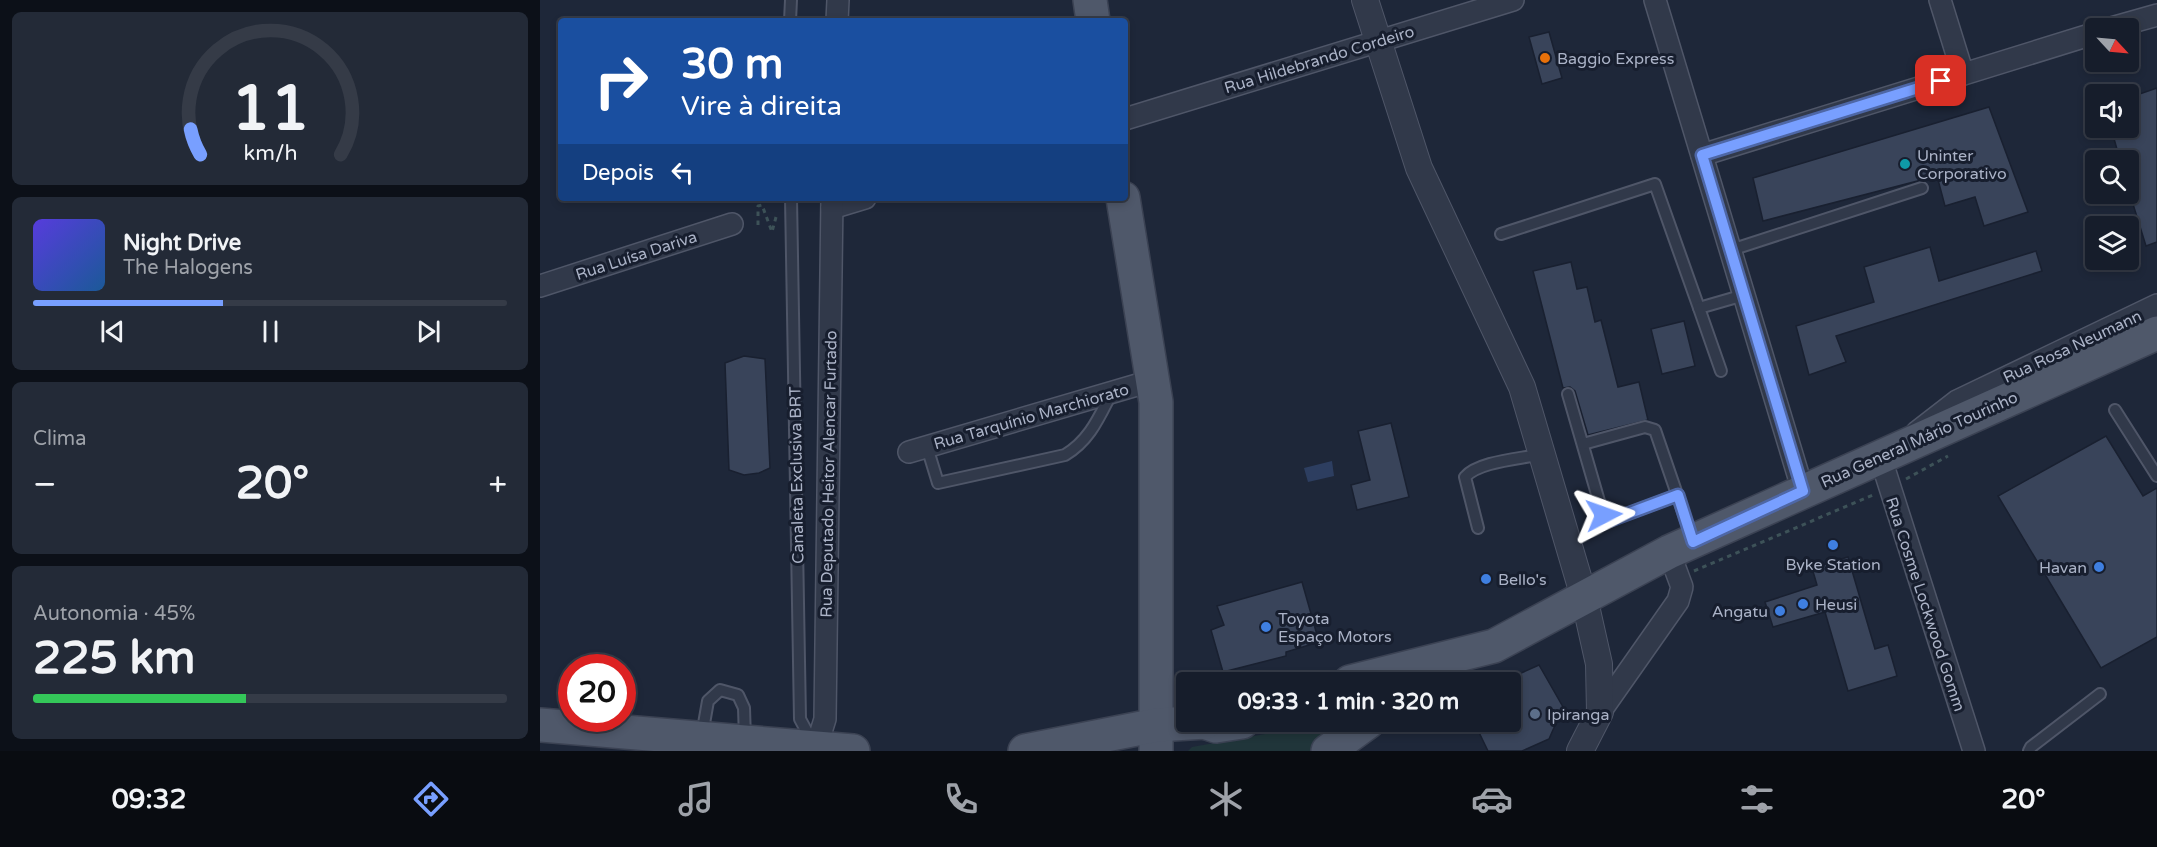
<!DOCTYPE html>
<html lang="pt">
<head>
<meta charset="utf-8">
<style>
	:root { --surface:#161d2b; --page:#232a37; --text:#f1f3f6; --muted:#9ea2a9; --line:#353b47; --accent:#789fff }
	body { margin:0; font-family:"Varela Round",sans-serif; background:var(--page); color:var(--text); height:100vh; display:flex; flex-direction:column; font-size:22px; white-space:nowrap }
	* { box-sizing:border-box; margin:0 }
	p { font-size:20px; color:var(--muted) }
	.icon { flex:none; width:33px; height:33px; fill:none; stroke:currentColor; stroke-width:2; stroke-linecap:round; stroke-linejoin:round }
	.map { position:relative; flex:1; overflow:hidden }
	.side { display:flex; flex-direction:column; gap:12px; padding:12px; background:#0c1018; width:540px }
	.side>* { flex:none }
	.hud { position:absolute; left:18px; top:18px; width:570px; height:183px; border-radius:6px; box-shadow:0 3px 9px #0003,0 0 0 2px var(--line); background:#1a4fa0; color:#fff; overflow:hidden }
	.needle { width:39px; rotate:116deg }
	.controls { position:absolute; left:1545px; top:18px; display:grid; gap:12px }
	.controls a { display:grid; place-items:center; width:54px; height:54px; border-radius:6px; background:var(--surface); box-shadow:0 3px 9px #0003,0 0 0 2px var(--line); font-size:30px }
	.speed { position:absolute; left:18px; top:654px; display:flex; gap:12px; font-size:30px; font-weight:700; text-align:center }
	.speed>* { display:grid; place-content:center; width:78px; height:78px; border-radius:50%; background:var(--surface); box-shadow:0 3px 9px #0003,0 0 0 2px var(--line); line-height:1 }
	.speed .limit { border:9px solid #d22; background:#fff; color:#111 }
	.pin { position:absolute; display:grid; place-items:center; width:51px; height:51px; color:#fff; margin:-26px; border-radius:12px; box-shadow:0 3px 9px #0006 }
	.me { position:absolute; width:66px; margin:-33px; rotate:86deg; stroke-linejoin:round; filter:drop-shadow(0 0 4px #0008) }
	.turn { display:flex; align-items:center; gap:21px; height:126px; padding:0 24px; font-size:27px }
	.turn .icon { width:78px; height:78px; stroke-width:2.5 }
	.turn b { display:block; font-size:42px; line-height:51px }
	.then { display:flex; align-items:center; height:57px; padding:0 24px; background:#0003; gap:12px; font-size:22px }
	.big { font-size:45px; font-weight:700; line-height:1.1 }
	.side .widget { flex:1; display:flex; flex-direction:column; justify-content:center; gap:9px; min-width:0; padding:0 21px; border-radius:9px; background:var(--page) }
	.side .dial { align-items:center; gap:0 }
	.dial svg { height:156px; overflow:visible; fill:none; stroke:var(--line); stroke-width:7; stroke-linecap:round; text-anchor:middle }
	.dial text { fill:var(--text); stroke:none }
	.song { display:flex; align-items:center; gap:18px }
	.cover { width:72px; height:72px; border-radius:9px; background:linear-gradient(135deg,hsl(250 70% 55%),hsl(210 70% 35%)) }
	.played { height:6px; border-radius:3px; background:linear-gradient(90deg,var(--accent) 40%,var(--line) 40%) }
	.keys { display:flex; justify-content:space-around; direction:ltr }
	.heat { display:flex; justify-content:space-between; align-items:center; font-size:33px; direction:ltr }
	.charge { height:9px; border-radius:4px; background:linear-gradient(90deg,#34c759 45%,var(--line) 0) }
	.trip { position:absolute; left:636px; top:672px; width:345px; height:60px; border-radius:6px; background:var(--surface); box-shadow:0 3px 9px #0003,0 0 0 2px var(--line); font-weight:700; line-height:60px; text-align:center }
	.tabs { display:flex; height:96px; justify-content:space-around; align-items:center; background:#090c11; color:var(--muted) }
	.tabs .icon { width:42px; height:42px }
	.tabs .selected { color:var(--accent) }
	.tabs b { font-size:27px; color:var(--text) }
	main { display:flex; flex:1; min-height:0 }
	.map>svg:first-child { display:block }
	.green { fill:#20353a }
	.water { fill:#2d3e60 }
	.building { fill:#39445a; stroke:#192030; stroke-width:1.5 }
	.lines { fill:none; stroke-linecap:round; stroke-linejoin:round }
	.service-casing { stroke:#4f5668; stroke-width:14 }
	.minor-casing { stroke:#4f5668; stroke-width:24 }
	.tertiary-casing { stroke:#4f5668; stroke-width:28 }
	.primary-casing { stroke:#3b4253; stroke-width:36 }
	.path { stroke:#3d5258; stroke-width:3; stroke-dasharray:4.5 4.5; stroke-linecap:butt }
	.service { stroke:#31394a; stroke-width:10 }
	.minor { stroke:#31394a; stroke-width:21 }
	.tertiary { stroke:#31394a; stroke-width:26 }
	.primary { stroke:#4f586a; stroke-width:33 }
	.route-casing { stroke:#4e67a6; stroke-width:15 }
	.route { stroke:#789fff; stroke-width:10 }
	.food-dot { fill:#e8710a; stroke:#171e2e; stroke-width:2 }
	.culture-dot { fill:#0f9aa8; stroke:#171e2e; stroke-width:2 }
	.shop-dot { fill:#3f7fe0; stroke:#171e2e; stroke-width:2 }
	.service-dot { fill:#5c6f8a; stroke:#171e2e; stroke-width:2 }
	.labels { text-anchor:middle; stroke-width:6; stroke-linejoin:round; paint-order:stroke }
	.poi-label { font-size:16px; fill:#abb3c7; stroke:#171e2e; text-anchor:start }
	.street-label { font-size:16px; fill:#abb3c7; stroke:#171e2e }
</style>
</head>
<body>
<main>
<section class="side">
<div class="widget dial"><svg viewBox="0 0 100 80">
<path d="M14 69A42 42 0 1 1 86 69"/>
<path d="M14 69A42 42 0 0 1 9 56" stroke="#789fff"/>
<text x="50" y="56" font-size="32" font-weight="700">11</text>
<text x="50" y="72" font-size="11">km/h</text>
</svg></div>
<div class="widget">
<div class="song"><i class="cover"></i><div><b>Night Drive</b><p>The Halogens</p></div></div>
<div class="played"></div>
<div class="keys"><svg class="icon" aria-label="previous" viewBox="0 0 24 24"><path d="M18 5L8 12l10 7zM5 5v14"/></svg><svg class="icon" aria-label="pause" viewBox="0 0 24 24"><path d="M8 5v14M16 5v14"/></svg><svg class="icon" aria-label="next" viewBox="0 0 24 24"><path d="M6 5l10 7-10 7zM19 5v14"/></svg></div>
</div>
<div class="widget"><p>Clima</p>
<div class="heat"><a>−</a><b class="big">20°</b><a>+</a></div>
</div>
<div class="widget"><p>Autonomia · 45%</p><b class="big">225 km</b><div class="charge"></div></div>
</section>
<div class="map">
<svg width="1617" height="751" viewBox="0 0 1617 751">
	<rect width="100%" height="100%" fill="#1e2739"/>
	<path class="green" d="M793,722H808L771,751H648L652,747Z"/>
	<path class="water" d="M792,461L794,476L768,482L764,468Z"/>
	<g class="building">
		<path d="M1009,32L1022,78L1002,84L989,37Z"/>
		<path d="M1617,88V242L1606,246L1588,188V160H1580L1571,128H1588V98Z"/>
		<path d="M1449,107L1488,212L1444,226L1435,197L1405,206L1397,176L1223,221L1213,178Z"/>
		<path d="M1390,247L1399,281L1496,251L1502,271L1296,336L1306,362L1269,375L1256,326L1334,302L1324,267Z"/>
		<path d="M1031,262L1037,289L1047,287L1055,322L1061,320L1078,387L1099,382L1108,420L1048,435L1035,391L1030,387L1023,388L993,271Z"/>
		<path d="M1144,321L1155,366L1122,374L1111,329Z"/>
		<path d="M204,356L225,359L230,468L219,473L204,475L189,470L185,363Z"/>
		<path d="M851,423L869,497L817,510L811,485L830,480L818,431Z"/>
		<path d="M1566,436L1603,496L1617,488V637L1561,668L1458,496Z"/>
		<path d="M1308,557L1335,649L1348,645L1357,676L1308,691L1285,612L1233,627L1225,602L1277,585L1272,568Z"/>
		<path d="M762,582L779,642L746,652V656L683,672L671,630L684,625L677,606Z"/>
		<path d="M999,665L1023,707L1009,739L982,751H948L934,722H970V678Z"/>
	</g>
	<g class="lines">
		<g class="service-casing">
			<g id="service">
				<path d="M250,21L251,0"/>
				<path d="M251,198L260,719L273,743"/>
				<path d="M961,234L1115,184L1159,308"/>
				<path d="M1191,250L1382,188"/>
				<path d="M1181,371L1159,308L1204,295"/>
				<path d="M1028,394L1063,515L1071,520L1138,495"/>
				<path d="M1575,410L1617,476"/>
				<path d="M1043,444L1105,427L1115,430L1152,538"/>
				<path d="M387,447L398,483L525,455C550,440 559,417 572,392"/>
				<path d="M938,528L925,477C939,461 981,459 1002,454"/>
				<path d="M162,735L168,701L180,690L198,695L204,708L205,739"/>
				<path d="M1489,751L1491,747L1560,694"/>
			</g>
		</g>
		<g class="minor-casing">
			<g id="minor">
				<path d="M1115,0L1263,491"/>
				<path d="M1400,0L1423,74"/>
				<path d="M297,21L298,0"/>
				<path d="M1571,28L1617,15"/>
				<path d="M585,119L973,0"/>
				<path d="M1162,155L1556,33"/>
				<path d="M292,208L325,198"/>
				<path d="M0,286L192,224"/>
				<path d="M1377,432L1417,401L1617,305"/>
				<path d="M369,452L614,380"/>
				<path d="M1340,456L1434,751"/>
				<path d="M1060,712L1138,601L1142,587L1129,552"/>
				<path d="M276,748L285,719L292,198"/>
			</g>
		</g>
		<g class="tertiary-casing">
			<path id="tertiary" d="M825,0L879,168L982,387L1044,597L1059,664L1060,712L1040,751"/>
		</g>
		<g class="primary-casing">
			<g id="primary">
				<path d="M550,0L553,21"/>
				<path d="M583,198L616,402V751"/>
				<path d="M810,682L954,646L1129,552L1617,333"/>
				<path d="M664,722L676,726L702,722"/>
				<path d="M0,725L313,751"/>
				<path d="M485,751L617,725L666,722"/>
				<path d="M788,751L828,722"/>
			</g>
		</g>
		<g class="path">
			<path d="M218,225V206L222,205L232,232L236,217"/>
			<path d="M1366,479L1408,456"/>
			<path d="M1154,571L1333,495"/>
			<path d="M724,728L758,722"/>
		</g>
		<use href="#service" class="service"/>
		<use href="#minor" class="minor"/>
		<use href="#tertiary" class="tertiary"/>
		<use href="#primary" class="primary"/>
	</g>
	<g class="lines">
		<g class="route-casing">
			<path id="route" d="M1064,515L1071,520L1138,495L1153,542L1263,491L1162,155L1401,81"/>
		</g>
		<use href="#route" class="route"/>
	</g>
	<circle class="food-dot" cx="1005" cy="58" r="6"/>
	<circle class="culture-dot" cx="1365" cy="164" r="6"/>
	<g class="shop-dot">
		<circle cx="1293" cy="545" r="6"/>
		<circle cx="1559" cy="567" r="6"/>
		<circle cx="946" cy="579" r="6"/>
		<circle cx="1263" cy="604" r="6"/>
		<circle cx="1240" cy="611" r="6"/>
		<circle cx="726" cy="627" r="6"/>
	</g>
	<circle class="service-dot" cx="995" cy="714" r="6"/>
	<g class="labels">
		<g class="poi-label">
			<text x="1017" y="64">Baggio Express</text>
			<text x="1377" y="161">Uninter<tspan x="1377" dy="18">Corporativo</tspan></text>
			<text x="1293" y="570" text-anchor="middle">Byke Station</text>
			<text x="1547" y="573" text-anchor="end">Havan</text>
			<text x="958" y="585">Bello's</text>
			<text x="1275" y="610">Heusi</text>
			<text x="1228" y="617" text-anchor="end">Angatu</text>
			<text x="738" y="624">Toyota<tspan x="738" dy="18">Espaço Motors</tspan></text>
			<text x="1007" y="720">Ipiranga</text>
		</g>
		<g class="street-label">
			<text transform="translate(779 59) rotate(-17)" y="6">Rua Hildebrando Cordeiro</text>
			<text transform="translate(96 255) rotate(-18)" y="6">Rua Luísa Dariva</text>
			<text transform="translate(1532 346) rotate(-25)" y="6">Rua Rosa Neumann</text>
			<text transform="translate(491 416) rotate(-16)" y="6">Rua Tarquínio Marchiorato</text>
			<text transform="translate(1379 439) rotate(-24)" y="6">Rua General Mário Tourinho</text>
			<text transform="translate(288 474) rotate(-89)" y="6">Rua Deputado Heitor Alencar Furtado</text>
			<text transform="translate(256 475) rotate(-91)" y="6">Canaleta Exclusiva BRT</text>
			<text transform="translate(1386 604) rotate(72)" y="6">Rua Cosme Lockwood Gomm</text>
		</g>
	</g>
</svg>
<div class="controls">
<a><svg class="needle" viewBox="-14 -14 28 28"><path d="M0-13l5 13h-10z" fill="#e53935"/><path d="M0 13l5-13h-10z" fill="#9ea2a9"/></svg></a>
<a><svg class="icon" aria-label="sound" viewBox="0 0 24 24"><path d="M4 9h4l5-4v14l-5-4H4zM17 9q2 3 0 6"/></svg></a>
<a><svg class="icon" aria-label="search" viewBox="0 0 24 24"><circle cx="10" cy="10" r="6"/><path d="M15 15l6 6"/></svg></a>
<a><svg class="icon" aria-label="layers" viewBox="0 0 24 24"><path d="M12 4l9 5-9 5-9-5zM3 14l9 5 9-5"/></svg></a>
</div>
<div class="speed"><div class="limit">20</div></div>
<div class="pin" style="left:1401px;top:81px;background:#d93025"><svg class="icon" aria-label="arrive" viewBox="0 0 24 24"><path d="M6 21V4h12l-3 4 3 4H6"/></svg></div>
<svg class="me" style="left:1064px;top:515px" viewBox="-20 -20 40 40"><path d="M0-17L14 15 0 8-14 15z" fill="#789fff" stroke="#fff" stroke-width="4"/></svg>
<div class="trip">09:33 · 1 min · 320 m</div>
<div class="hud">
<div class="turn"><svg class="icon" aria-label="right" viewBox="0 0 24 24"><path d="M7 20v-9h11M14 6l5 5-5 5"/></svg><div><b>30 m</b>Vire à direita</div></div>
<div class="then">Depois<svg class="icon" aria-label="left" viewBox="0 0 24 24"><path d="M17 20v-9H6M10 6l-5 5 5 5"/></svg></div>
</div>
</div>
</main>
<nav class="tabs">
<b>09:32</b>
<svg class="icon selected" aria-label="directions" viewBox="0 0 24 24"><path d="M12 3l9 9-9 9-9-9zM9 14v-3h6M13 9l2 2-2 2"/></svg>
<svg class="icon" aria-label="music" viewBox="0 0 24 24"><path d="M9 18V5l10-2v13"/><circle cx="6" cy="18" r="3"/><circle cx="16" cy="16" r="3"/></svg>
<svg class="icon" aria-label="phone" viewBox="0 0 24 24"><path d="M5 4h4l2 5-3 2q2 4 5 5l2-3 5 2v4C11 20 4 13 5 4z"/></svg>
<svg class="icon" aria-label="climate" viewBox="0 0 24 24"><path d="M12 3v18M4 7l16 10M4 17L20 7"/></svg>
<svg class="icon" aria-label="car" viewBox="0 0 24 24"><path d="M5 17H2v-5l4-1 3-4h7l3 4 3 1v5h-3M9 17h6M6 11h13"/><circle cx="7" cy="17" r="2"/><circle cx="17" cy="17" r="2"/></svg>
<svg class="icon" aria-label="filters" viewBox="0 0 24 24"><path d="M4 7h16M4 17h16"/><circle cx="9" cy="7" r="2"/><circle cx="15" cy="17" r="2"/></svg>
<b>20°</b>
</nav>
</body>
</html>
